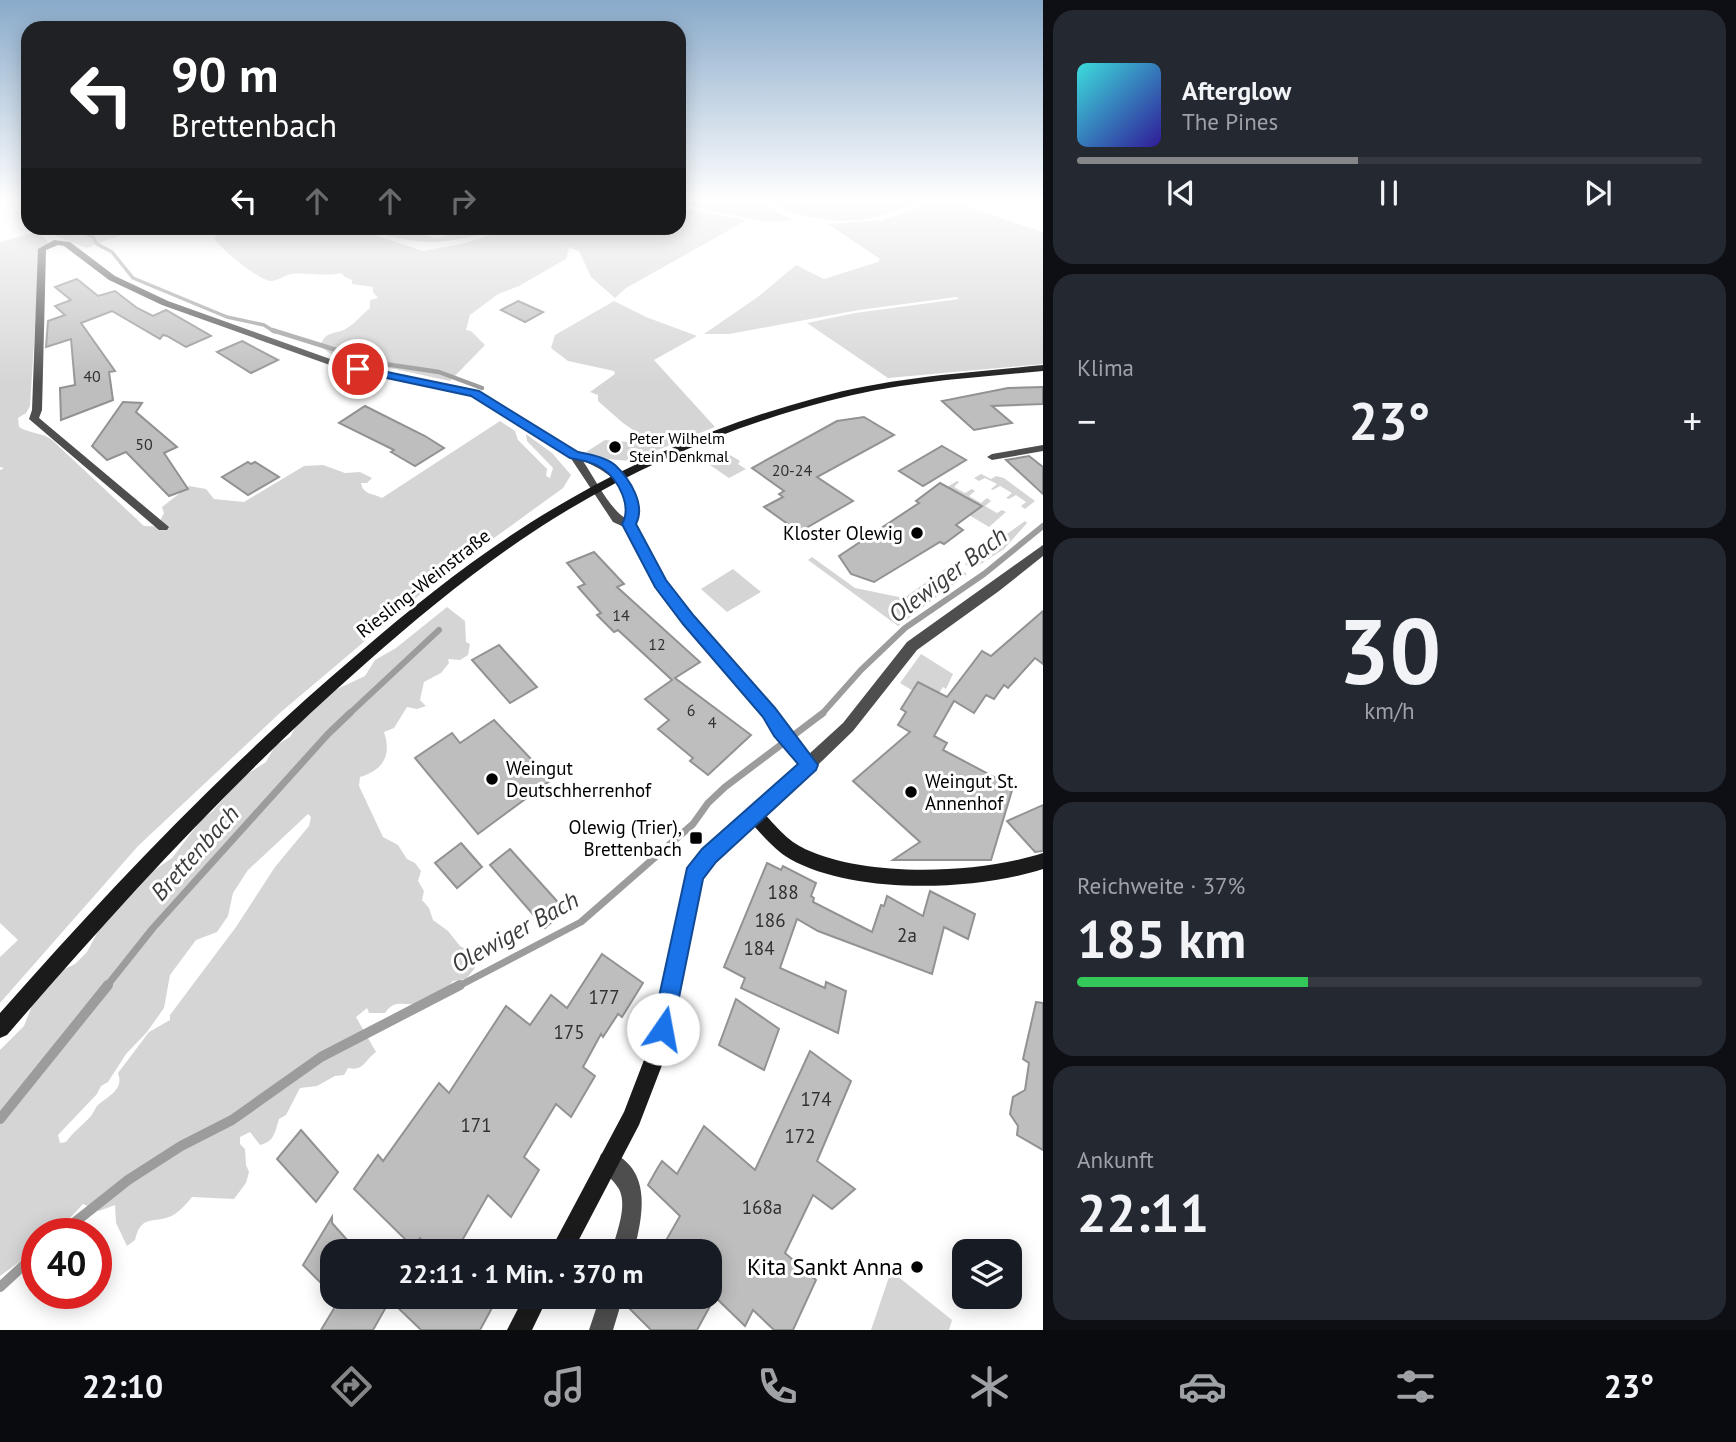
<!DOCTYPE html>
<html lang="de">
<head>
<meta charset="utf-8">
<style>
	:root { --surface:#171b24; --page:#242831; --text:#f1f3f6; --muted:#9ea1a6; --line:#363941; --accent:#858687 }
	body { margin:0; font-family:"PT Sans",sans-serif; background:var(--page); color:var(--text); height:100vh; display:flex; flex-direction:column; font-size:26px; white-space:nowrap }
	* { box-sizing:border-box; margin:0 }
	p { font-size:23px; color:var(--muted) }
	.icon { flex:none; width:38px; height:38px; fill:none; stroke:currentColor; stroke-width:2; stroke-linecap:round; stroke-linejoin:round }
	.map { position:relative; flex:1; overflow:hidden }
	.drawer { display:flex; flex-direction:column; gap:10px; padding:10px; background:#0d0f14; width:693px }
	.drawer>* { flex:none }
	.hud { position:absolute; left:21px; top:21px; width:665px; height:214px; border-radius:21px; box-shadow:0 4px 18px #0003; background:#202124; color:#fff; overflow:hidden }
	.tools { position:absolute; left:952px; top:1239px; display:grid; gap:14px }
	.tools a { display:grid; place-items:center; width:70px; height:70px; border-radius:14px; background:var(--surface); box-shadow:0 4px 18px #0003; font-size:35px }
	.speed { position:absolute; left:21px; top:1218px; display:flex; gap:14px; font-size:35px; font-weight:700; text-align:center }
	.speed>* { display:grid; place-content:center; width:91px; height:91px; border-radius:50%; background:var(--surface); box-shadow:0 4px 18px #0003; line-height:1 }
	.speed .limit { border:10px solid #d22; background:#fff; color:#111 }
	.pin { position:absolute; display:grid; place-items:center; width:60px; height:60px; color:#fff; margin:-30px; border:4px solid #fff; border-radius:50%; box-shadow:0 2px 7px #0007 }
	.me { position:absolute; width:77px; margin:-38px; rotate:12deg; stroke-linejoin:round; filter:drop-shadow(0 0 5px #0008) }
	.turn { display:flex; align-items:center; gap:24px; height:147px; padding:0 35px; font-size:32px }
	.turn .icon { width:91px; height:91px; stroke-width:2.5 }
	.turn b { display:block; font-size:49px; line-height:60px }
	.lanes { display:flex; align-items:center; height:66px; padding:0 35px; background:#0003; justify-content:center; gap:35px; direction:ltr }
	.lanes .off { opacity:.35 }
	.big { font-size:52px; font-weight:600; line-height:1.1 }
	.drawer .widget { flex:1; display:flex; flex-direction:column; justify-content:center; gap:10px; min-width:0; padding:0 24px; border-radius:21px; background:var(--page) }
	.drawer .dial { align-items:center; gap:0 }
	.dial b { font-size:91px; line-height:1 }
	.song { display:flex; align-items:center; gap:21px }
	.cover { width:84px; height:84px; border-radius:10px; background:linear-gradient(135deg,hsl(180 70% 55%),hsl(250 70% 35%)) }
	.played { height:7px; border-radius:4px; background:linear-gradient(90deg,var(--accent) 45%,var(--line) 45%) }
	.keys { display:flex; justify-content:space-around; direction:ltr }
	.heat { display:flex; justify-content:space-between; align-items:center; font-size:38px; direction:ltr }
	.charge { height:10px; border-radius:5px; background:linear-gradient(90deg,#34c759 37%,var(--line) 0) }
	.trip { position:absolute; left:320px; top:1239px; width:402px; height:70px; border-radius:21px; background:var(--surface); box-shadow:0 4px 18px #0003; font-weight:600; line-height:70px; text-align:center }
	.dock { display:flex; height:112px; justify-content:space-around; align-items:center; background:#090b0e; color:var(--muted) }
	.dock .icon { width:49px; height:49px }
	.dock .current { color:var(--accent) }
	.dock b { font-size:32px; color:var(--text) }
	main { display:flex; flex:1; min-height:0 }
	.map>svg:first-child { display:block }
	.green { fill:#d5d5d5; fill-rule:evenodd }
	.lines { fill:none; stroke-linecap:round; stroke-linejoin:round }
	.stream-far4 { stroke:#9c9c9c; stroke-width:3.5 }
	.stream-far3 { stroke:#9c9c9c; stroke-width:4.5 }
	.stream-far2 { stroke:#9c9c9c; stroke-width:6 }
	.stream-far1 { stroke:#9c9c9c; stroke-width:7 }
	.stream { stroke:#9c9c9c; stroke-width:10 }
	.building { fill:#bebebe; stroke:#929292; stroke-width:2 }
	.street { fill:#4e4e4e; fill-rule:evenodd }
	.secondary { fill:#1b1b1b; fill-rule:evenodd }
	.route { fill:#1a73e8; stroke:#114b97; stroke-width:2 }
	.poi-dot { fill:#000; stroke:#fff; stroke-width:2.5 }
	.labels { text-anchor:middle; stroke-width:6; stroke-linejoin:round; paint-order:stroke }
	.number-label { font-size:16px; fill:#303030 }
	.far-poi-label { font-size:16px; fill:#000; stroke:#fff; text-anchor:start }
	.poi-label { font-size:19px; fill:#000; stroke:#fff; text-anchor:end }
	.street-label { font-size:19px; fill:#000; stroke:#fff }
	.near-number-label { font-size:19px; fill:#303030 }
	.near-poi-label { font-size:23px; fill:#000; stroke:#fff; text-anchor:end }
	.near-water-label { font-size:24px; font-style:italic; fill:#3d3d3d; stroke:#fff }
</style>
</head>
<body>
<main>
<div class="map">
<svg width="1043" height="1330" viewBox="0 0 1043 1330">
	<rect width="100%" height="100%" fill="#fff"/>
	<g class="green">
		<path d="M679,198H751L791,219C775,230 702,206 679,204Z"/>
		<path d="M760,198H928L932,199C916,203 901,210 885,215C841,227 800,219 760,198Z"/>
		<path d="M944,199L1043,232V364L888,378L807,323L855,313L959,299L957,297L859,310L729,334H704L759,296L796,265L824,279L878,262L880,259L828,224L882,220Z"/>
		<path d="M679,207L747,220L626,288L615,298L591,277L579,251L567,247L569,249L566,259L519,286L498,294L470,315L466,330L471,331L485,345L450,381L362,362C349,364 330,356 321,346C324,330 337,335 347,328C356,323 362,314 370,308V300L378,298L373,292V287L352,284V280L345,277L341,273C324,277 309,272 292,274C285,275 277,281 271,281C258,280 222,250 214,238L219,234L234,233L199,228H354L423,251L461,244L516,228H679Z"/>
		<path d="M37,228H140L86,248Z"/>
		<path d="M364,228H387L438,238L483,228H502C444,245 422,248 364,228Z"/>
		<path d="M36,232L44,237L48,243L40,249L30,406L26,413L18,418L19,427C30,434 42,432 52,440L144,526L166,527L160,521L164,513L162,507L189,486L206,489L214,499L244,502L304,466L323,465L345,473L360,472L372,478L367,483H361C363,495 373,493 382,498L500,421L515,431L518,440L547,469L546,476L550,478L553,468L527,441L526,434L552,453L571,475L563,488L443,575L281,712L138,846L0,1003V957L18,940L0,923V470L4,468L0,467V242Z"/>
		<path d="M614,301L646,317L697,336L654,360L715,427L630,461L607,459L586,452L605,440L653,444L623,423L598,401V395L590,392L615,374L614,371L568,361L551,348L555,335Z"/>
		<path d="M721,455H730L740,461L738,464L746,469L729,478L704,461Z"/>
		<path d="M981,474L991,479L996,476L1004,478L1035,501L1025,509L1021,506L1026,502L1016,495L1009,499L1006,498L1012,493L1000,486L993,490L991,489L997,484L985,478L979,481L974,478Z"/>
		<path d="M957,481L959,482L954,487L965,493L972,489L975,491L969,496L981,503L987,498L991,501L985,506L997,513L1002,510L1006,512L989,527L969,515L981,505L947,487Z"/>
		<path d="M1025,521L1027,523L1004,549L973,569L965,564Z"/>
		<path d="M812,557L855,588L904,598L952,564L967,574L898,626L808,560Z"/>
		<path d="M733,569L761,592L727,612L701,589Z"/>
		<path d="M447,607L465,621L466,642L470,644L468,655L460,660L448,659L449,663L441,673L424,682L420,700L426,706L417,709L407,707L394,728L384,732C392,756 383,770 360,777L359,786L383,837L398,845L407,859L415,863L421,871L418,881L424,891L422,900L429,908L433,920L448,931L460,946L474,953L475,968L466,979L453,981C443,992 435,1000 420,1003C405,1007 395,998 385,1013H369L367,1008L356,1017L376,1052C365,1060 363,1072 348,1068L344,1075L335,1076L317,1086L300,1088L286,1115L279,1119C275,1132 274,1142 260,1145L250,1132L240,1137V1144L245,1149L246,1165L249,1172L246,1183L234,1199L192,1197C187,1203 181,1210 175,1214C156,1226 142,1211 135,1240L127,1246L116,1223L115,1205L99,1211L83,1204L55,1234H37V1249L0,1276V1050L24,1026L35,998L54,974L75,964L87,952L103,922L138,881L172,858L202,819L213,811L241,778L266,762L275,746L290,737L300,719L335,690L365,676L375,660L396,648ZM308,814L311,817L309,826L275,867L236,927L170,1015V1020L149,1032L118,1073C124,1089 110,1095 99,1104C95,1107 94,1113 90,1117C82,1126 73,1132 66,1142L60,1143L58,1135L97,1094L101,1086L108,1082L126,1054L147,1032L164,1008L170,975L196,940L217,932L228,916L233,893L248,870Z"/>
		<path d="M921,654L953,674L946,689L943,687L939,693L913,691L900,683Z"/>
		<path d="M891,1271L952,1320L949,1330H871Z"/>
	</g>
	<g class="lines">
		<g class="stream-far4">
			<path d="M19,198L25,213"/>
			<path d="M71,228L93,237L97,244L112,252L133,278L227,317L264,325L275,332"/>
		</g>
		<path class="stream-far3" d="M272,330L378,363L439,372L482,388"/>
		<g class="stream-far2">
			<path d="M348,715L439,630"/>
			<path d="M821,715L861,670L905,628L984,574L1043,526"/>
		</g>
		<g class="stream-far1">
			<path d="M106,987L153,928L328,734L350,713"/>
			<path d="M457,987L581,922L693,824L708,803L725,787L823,713"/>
		</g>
		<g class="stream">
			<path d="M0,1119L108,985"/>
			<path d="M60,1234L128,1180L181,1146L232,1120L321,1057L460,985"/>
			<path d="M0,1287L37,1253"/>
		</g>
	</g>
	<g class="building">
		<path d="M77,279L98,296L115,291L137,308L153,316L166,310L211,336L186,347L167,336L163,335L160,339L112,311L81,323L115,371L109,372L113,400L61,420L60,388L75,385L71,339L46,347L48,321L65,315L55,306L71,300L55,287Z"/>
		<path d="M518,301L543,312L525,322L501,310Z"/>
		<path d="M242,341L278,360L251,373L217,352Z"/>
		<path d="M1043,387V404L992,406L1012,423L974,430L942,401L1008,388Z"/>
		<path d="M123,402L142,403L136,412L177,447L164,453L188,489L169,496L126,452L107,460L92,446Z"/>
		<path d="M365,406L425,436L444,448L415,466L391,452L394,450L339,423Z"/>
		<path d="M864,417L894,435L817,477L853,501L799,532L764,507L783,497L779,494L784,491L752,468L837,421Z"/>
		<path d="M942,446L966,460L923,486L899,471Z"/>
		<path d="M1029,456L1043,467V494L1006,460Z"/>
		<path d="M248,462L251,464L255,462L279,477L248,495L222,477Z"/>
		<path d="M940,483L982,506L956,525L963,530L944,544L940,542L874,582L851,574L839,556L919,503L916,501Z"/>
		<path d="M594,552L624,584L617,587L700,662L675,678L751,735L708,775L690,761L693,758L658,729L669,720L645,699L672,680L618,630L614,632L597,615L601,613L578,587L585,584L567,563Z"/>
		<path d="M1043,611V664L1035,658L1008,688L1004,685L994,699L986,695L974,713L954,701L934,736L947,743L943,750L1013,787L991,860H893L920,842L853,781L910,732L898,725L906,712L901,709L918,682L947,697L982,651L991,656Z"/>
		<path d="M499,645L537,687L510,703L472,660Z"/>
		<path d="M494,720L551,780L478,834L415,758L452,733L460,743Z"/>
		<path d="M1043,805V851L1035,852L1007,821Z"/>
		<path d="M461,843L482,867L457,888L435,863Z"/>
		<path d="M510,849L565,910L545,928L490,865Z"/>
		<path d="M767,863L781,870L783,866L816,883L811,896L814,898L813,902L872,932L881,905L884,906L887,896L923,916L930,891L975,914L968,939L944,927L932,974L818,931L797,919L780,968L825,988L826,982L846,991L838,1033L741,988L745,978L724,967Z"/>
		<path d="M602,954L643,983L622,1017L618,1014L603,1037L601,1034L583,1067L595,1076L571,1117L556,1104L524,1157L539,1170L511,1217L488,1195L456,1251H433L420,1238L414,1248L354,1189L378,1155L383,1161L439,1083L449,1093L506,1006L530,1025L551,995L567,1008Z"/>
		<path d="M736,999L779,1029L764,1070L719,1045Z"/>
		<path d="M1036,1002L1043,1003V1150L1017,1135L1018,1126L1010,1114L1013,1097L1025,1090L1029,1063L1023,1059Z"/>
		<path d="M810,1051L851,1081L817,1161L855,1189L832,1209L813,1195L785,1253L816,1280L793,1330H774L753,1310L745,1326L715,1297L697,1330H651L628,1307L634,1297H715L710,1293V1251H660L680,1216L648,1185L657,1169L662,1161L677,1174L704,1126L755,1170Z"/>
		<path d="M301,1130L338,1172L316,1202L277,1159Z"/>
		<path d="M332,1217V1223L357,1251H332V1294L303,1265Z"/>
		<path d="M341,1297H483L493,1306L480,1330H421L390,1300L373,1330H321Z"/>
	</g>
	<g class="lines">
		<g class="street">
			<path d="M54,240L70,242L115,276L168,301L333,360L479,392L578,452L602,460L623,476L638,499L639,511L635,524L665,580L682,603L774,708L785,726L809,754L843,723L907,642L1043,545V556L999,591L917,650L853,731L761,820L755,822L749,820L747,815L749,810L799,764L775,734L764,716L672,609L655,586L624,527L613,522L570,457L472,396L327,364L162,305L109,280L64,246L58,245L46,250L42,410L39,418L169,527L167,530H159L29,419L32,410L38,249ZM583,461C606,470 634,489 625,518C609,508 594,477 583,461Z"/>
			<path d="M1043,445V451L992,460L987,457L992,454Z"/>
			<path d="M609,1151C653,1169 643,1216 634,1251H612C616,1233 628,1207 619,1189C613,1179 603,1173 598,1162L601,1154Z"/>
			<path d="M600,1297H623L613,1330H589Z"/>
		</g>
		<g class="secondary">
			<path d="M1043,365V371C971,378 899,382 828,401C732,426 638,466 553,519C486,561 425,611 366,663C236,777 120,904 7,1035L0,1038V1013C112,886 229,763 359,653C425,596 494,542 570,499C647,455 730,421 816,398C891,377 966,373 1043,365Z"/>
			<path d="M755,808L761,810C774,824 787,841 805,849C867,878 978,874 1043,853V869C975,891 854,895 790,859C776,851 765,838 754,826L715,861L701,878L678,1003L664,1060L639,1125L573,1251H550L624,1112L644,1060L660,1003L687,869L703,849L749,810Z"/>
			<path d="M524,1297H548L532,1330H507Z"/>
		</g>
	</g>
	<linearGradient id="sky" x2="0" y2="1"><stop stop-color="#89aaca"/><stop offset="0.52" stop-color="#fff"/><stop offset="1" stop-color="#fff" stop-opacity="0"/></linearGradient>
	<rect width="1043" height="384" fill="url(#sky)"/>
	<path class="route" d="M358,366L479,391L578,452C590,454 605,457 615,465C630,479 646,505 636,524L666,580L694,616L775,708L818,765L816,770L716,862L703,879L671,1037L663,1040L655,1037L652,1029L687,868L702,849L798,764L774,736L763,717L683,624L655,587L622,524C632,507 619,480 603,469C593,462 581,460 570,458L471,396L354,371L352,369Z"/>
	<g class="poi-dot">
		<circle cx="615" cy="447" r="7"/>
		<circle cx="917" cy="533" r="7"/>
		<circle cx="492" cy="779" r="7"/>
		<circle cx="911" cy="792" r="7"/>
		<rect x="689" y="831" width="14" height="14" rx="3.5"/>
		<circle cx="917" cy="1267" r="7"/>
	</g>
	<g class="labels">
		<g class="number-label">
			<text x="92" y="382">40</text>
			<text x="144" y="450">50</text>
			<text x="792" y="476">20-24</text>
			<text x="621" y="621">14</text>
			<text x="657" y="650">12</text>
			<text x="691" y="716">6</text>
			<text x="712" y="728">4</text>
		</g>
		<g class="far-poi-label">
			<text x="629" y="444">Peter Wilhelm<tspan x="629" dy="18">Stein Denkmal</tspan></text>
		</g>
		<g class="poi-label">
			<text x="903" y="540">Kloster Olewig</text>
			<text x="506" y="775" text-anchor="start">Weingut<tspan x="506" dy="22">Deutschherrenhof</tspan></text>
			<text x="925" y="788" text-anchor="start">Weingut St.<tspan x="925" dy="22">Annenhof</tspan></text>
			<text x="682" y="834">Olewig (Trier),<tspan x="682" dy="22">Brettenbach</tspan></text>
		</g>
		<g class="street-label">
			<text transform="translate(423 583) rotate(-38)" y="7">Riesling-Weinstraße</text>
		</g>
		<g class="near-number-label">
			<text x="783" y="899">188</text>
			<text x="770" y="927">186</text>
			<text x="907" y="942">2a</text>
			<text x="759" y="955">184</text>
			<text x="604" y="1004">177</text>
			<text x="569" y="1039">175</text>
			<text x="816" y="1106">174</text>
			<text x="476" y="1132">171</text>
			<text x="800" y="1143">172</text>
			<text x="762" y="1214">168a</text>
		</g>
		<g class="near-poi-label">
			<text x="903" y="1275">Kita Sankt Anna</text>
		</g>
		<g class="near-water-label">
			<text transform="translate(948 575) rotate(-37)" y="8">Olewiger Bach</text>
			<text transform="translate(195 853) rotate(-48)" y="8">Brettenbach</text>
			<text transform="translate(515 932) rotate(-29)" y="8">Olewiger Bach</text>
		</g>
	</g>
</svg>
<div class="tools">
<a><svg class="icon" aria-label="layers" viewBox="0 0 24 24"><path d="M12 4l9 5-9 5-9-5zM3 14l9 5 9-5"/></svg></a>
</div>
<div class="speed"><div class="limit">40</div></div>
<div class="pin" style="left:358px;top:369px;background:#d93025"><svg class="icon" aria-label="arrive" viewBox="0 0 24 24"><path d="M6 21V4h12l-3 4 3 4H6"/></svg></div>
<svg class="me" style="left:663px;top:1029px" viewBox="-20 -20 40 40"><circle r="19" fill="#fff"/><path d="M0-13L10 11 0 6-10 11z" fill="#1a73e8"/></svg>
<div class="trip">22:11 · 1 Min. · 370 m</div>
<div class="hud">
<div class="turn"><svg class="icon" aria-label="left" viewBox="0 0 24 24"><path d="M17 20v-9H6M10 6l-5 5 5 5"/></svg><div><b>90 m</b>Brettenbach</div></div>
<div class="lanes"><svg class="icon" aria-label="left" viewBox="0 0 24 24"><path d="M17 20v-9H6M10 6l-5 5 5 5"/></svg><svg class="icon off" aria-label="ahead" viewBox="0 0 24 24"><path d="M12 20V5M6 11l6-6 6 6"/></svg><svg class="icon off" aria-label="ahead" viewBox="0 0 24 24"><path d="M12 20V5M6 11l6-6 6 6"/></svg><svg class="icon off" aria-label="right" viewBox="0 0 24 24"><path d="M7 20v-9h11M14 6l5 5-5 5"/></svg></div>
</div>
</div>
<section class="drawer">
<div class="widget">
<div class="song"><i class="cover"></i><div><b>Afterglow</b><p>The Pines</p></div></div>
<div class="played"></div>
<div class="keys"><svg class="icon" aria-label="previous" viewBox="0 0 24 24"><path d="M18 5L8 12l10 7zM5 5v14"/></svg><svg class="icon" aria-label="pause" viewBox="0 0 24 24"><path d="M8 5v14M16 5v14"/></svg><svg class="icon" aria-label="next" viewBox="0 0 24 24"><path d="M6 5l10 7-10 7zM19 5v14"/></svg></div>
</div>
<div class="widget"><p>Klima</p>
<div class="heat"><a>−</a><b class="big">23°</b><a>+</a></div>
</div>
<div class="widget dial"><b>30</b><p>km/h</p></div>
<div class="widget"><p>Reichweite · 37%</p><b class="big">185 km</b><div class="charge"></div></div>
<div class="widget"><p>Ankunft</p><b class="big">22:11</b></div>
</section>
</main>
<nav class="dock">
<b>22:10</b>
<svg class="icon current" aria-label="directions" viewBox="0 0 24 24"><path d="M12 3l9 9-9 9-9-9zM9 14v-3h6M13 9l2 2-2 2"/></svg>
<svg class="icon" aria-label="music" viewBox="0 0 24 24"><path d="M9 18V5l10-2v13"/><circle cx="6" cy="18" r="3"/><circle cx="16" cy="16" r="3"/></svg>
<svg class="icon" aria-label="phone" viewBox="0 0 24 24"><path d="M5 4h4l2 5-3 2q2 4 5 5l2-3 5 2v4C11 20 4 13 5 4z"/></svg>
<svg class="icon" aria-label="climate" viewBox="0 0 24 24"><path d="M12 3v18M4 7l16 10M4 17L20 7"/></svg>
<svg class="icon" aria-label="car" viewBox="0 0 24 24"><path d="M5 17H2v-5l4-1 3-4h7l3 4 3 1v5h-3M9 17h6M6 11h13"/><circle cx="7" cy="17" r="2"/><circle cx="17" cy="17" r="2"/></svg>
<svg class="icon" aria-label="filters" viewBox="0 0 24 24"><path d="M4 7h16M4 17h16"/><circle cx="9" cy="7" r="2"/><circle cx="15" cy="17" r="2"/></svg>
<b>23°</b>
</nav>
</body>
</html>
